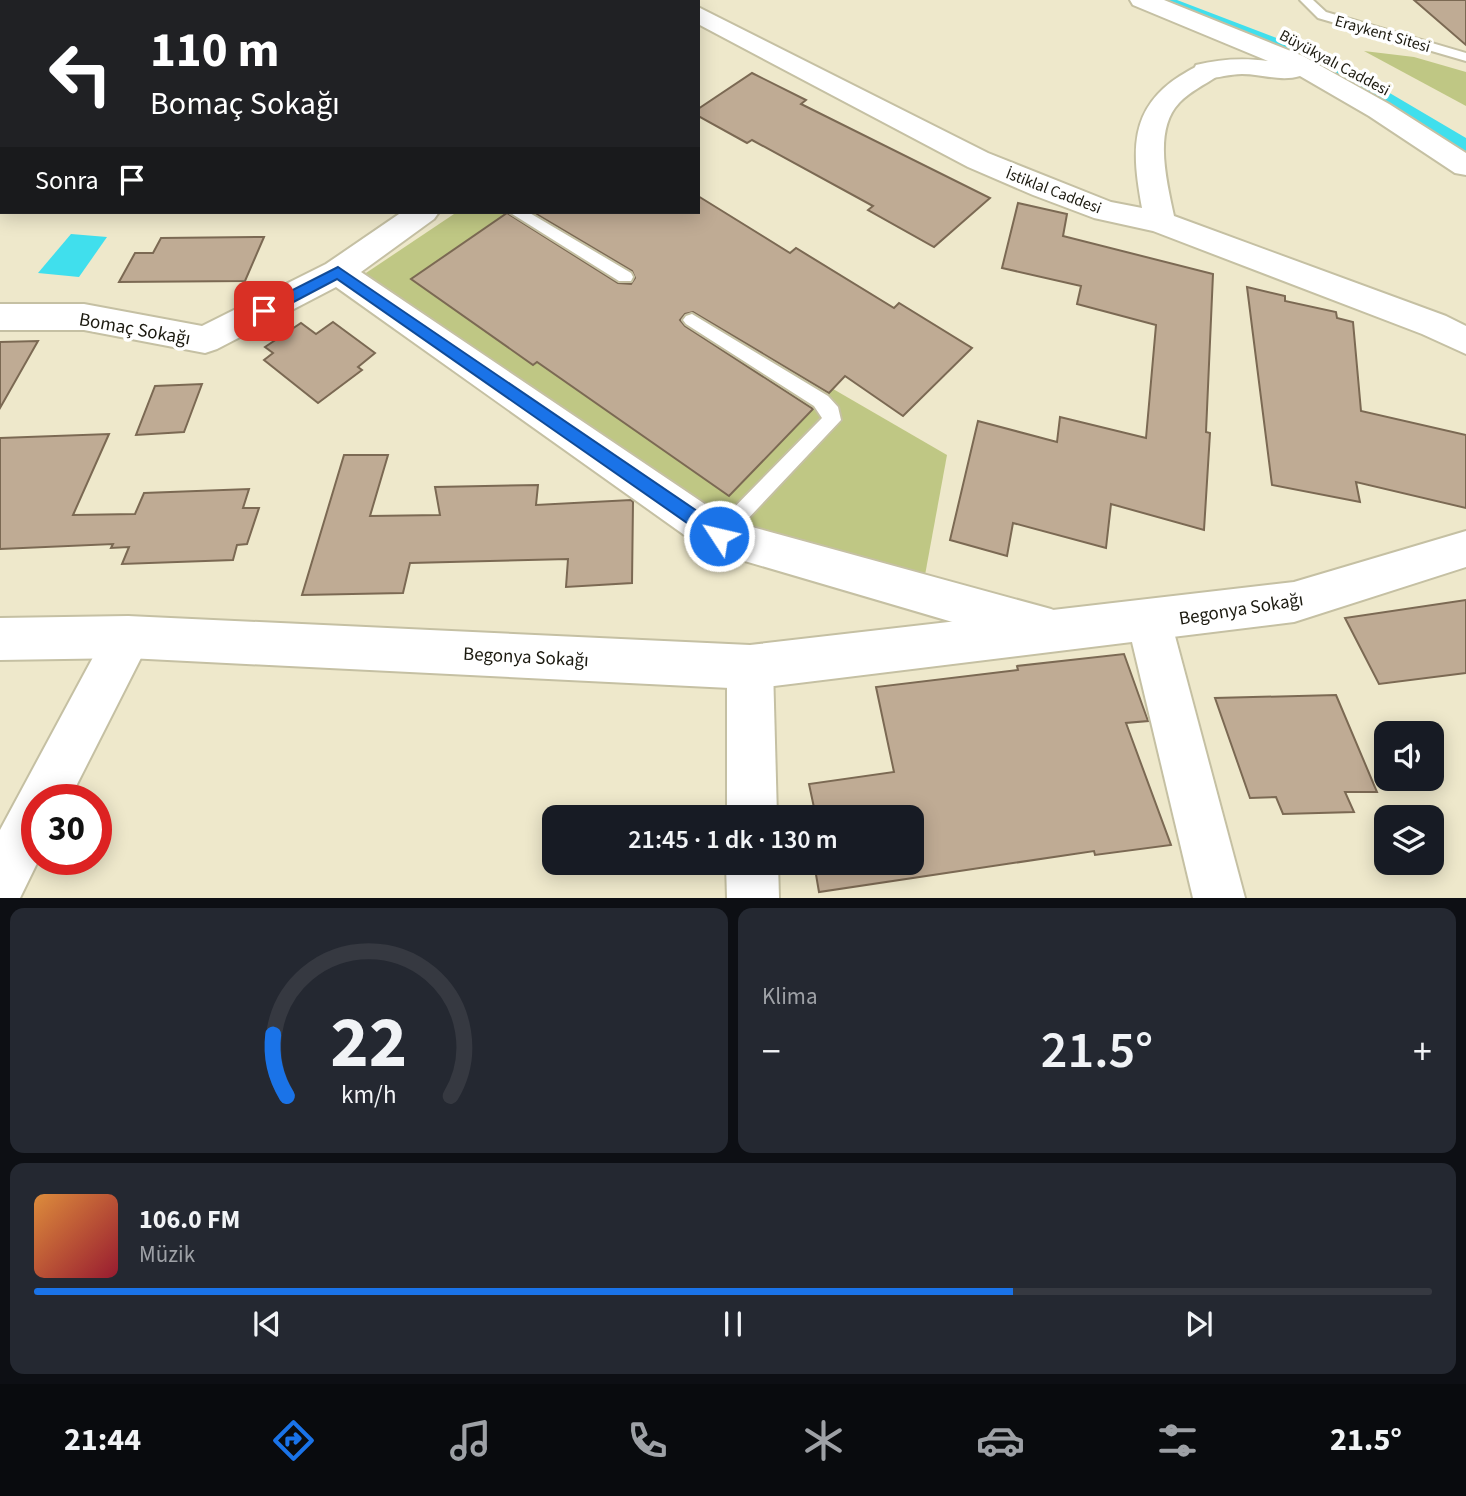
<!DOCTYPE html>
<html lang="tr">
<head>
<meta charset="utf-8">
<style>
	:root { --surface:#171b24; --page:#242831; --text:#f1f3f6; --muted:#9ea1a6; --line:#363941; --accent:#1a73e8 }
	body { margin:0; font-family:"Source Sans 3",sans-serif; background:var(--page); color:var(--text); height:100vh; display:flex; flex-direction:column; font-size:26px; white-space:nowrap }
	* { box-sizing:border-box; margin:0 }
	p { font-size:23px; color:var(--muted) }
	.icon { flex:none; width:38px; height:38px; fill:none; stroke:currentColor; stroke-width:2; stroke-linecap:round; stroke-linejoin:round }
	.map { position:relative; height:898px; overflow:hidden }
	.details { display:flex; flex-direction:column; gap:10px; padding:10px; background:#0d0f14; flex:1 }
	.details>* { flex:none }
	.banner { position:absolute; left:0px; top:0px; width:700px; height:214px; box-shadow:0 4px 18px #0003; background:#202124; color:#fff; overflow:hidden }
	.controls { position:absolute; left:1374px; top:721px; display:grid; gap:14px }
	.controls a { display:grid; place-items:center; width:70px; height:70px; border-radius:14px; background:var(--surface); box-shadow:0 4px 18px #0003; font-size:35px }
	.speed { position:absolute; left:21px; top:784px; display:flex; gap:14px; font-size:35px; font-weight:700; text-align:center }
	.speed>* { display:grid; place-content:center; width:91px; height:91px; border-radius:50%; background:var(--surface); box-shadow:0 4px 18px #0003; line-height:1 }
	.speed .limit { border:10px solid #d22; background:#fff; color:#111 }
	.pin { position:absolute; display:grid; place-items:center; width:60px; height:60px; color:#fff; margin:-30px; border-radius:14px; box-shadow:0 4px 10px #0006 }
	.me { position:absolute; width:77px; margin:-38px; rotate:305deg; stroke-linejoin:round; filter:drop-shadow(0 0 5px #0008) }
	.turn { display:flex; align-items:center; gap:24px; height:147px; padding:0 35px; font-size:32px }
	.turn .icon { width:91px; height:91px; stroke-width:2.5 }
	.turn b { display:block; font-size:49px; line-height:60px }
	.then { display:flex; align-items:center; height:66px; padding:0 35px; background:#0003; gap:14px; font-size:26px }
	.big { font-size:52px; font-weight:600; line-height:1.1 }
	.details .widget { flex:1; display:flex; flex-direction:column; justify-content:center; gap:10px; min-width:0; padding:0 24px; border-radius:14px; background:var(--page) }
	.details .dial { align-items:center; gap:0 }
	.dial svg { height:182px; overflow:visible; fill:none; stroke:var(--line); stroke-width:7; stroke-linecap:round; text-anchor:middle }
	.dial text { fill:var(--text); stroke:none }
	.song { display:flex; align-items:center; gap:21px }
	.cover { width:84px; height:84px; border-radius:10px; background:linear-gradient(135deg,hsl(30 70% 55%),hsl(350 70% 35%)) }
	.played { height:7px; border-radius:4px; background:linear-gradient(90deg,var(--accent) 70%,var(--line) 70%) }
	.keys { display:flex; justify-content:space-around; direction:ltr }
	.heat { display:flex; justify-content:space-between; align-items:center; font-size:38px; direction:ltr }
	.details .tiles { flex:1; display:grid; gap:10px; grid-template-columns:1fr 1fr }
	.widget:last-child { grid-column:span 2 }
	.trip { position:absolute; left:542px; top:805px; width:382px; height:70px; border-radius:14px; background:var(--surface); box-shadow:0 4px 18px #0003; font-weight:600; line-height:70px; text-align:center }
	.menu { display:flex; height:112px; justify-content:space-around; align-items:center; background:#090b0e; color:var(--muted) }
	.menu .icon { width:49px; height:49px }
	.menu .active { color:var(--accent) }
	.menu b { font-size:32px; color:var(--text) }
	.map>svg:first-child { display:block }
	.green { fill:#bfc784 }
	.water { fill:#40dfed }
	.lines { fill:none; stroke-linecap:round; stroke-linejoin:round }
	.canal { fill:#40dfed; fill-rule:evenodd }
	.building { fill:#bfab94; stroke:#7b6953; stroke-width:2 }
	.lane-casing { stroke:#c5c0a3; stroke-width:4 }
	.street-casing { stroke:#c5c0a3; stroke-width:4 }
	.secondary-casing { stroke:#c5c0a3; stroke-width:4 }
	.highway-casing { stroke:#c5c0a3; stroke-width:4 }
	.lane { fill:#fff; fill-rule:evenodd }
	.street { fill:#fff; fill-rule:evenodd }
	.secondary { fill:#fff; fill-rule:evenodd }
	.highway { fill:#fff; fill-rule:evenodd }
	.route { fill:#1a73e8; stroke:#114b97; stroke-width:2 }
	.labels { text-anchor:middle; stroke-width:7; stroke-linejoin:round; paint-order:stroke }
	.far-street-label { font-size:16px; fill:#1c1a10; stroke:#fff }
	.street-label { font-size:19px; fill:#1c1a10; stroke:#fff }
</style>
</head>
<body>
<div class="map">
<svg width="1466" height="898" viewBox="0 0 1466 898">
	<rect width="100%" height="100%" fill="#eee8cb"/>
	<g class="green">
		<path d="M1364,51L1414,57L1466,72V106Z"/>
		<path d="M457,212H528L947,455L923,586L728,533L357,279Z"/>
	</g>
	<path class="water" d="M71,234L107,237L79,277L38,273Z"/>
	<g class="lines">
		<path class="canal" d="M1143,0H1177L1332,59L1466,138V159L1456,156L1314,69L1147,5Z"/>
	</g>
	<g class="building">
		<path d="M1414,0H1466V45Z"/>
		<path d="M752,73L806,100L801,104L990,198L934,247L868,210L873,206L752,140L747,143L698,116V109Z"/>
		<path d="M698,196L790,253L796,248L894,308L899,303L972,348L903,416L845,376L829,393L693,312L685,314L680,320L685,326L813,409L729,496L537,362L533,365L411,279L507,213L618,283L631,284L635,278L632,271L533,212H698Z"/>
		<path d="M1018,203L1067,214L1063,236L1213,274L1206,432L1210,433L1204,530L1111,504L1106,548L1013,523L1007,556L950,540L978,421L1057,442L1060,417L1146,438L1156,325L1077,304L1081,286L1002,268Z"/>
		<path d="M264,237L245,281L119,282L135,253H153L161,238Z"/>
		<path d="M1247,287L1285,296V301L1336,312L1337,318L1353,322L1361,411L1466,435V508L1356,482L1360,502L1272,485Z"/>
		<path d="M333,322L375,353L358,367L362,370L318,403L264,360L273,353L265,347L301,323L316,334Z"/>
		<path d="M38,341L0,408V342Z"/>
		<path d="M202,384L184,432L136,435L155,386Z"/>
		<path d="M109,434L73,515L135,514L144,493L249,489L243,508H259L247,544L237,545L233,560L122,564L129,547L111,548L113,544L0,549V438Z"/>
		<path d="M344,455H388L370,516L440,515L435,487L538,485L536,505L631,500L633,502L632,583L566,587L568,559L410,563L403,593L302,595Z"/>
		<path d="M1466,600V673L1379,684L1345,618Z"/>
		<path d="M1124,654L1148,721L1126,723L1171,845L1095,855L1094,851L819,892L814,863H912V817H816L809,784L894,772L876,687L1018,670L1017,666Z"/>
		<path d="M1336,695L1377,792H1345L1354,812L1283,814L1276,797L1250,798L1215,698Z"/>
	</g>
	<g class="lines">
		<g class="lane-casing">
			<g id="lane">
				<path d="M85,0H104L105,2H86Z"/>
				<path d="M1300,0H1313L1326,12L1466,53V61L1318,18Z"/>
				<path d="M509,212H528L631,273L633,277L631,281H619Z"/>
				<path d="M692,314L828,396L838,407L841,420L726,542L719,545L712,542L709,536L712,530L822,418L814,406L686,324L683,320L686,316Z"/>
			</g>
		</g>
		<g class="street-casing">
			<g id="street">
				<path d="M103,0H128L102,2Z"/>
				<path d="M297,0H322L296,2Z"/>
				<path d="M526,0H552L525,2Z"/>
				<path d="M0,74H2L0,92Z"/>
				<rect x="0" y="107" width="2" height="18"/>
				<path d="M402,212H439L434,219L361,272L730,521L1051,609L1067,615L1073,630L1067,645L1051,651L704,549L336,287L217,349L205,353L84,330H0V304H84L202,326L326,264Z"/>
				<path d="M1149,601L1164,607L1171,621L1245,898H1193L1127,621L1134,607Z"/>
				<path d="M128,616L144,622L150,637L144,652L69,800H37V859H39L20,898H0V830L112,622Z"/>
				<path d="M750,645L766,652L773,667L777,817H727V667L734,652Z"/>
				<path d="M726,863H778L779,898H727Z"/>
			</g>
		</g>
		<g class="secondary-casing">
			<g id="secondary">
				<path d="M698,7L988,153L1111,202L1142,208C1132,153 1128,109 1180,76C1193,68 1201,62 1216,65L1219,71L1216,77C1204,85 1189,92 1179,103C1153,130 1167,183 1174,216L1446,316L1466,326V354L1422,334L1153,231L1094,218L1033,195L968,167L698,24Z"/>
				<path d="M1466,531V567L1294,622L750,689L128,658L0,660V618L128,616L750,645L1294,582Z"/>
			</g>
		</g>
		<g class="highway-casing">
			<path id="highway" d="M1130,0H1164L1303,56L1389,104L1466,153V175L1455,173L1369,116L1300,76C1281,82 1262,74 1242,74C1226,74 1212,81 1196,77L1193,71L1196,65C1220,59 1243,58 1268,61L1133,5Z"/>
		</g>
		<use href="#lane" class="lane"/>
		<use href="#street" class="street"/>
		<use href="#secondary" class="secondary"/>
		<use href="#highway" class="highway"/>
	</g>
	<path class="route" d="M338,267L725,530L727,536L725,541L719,543L713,541L337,279L269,315H259V307Z"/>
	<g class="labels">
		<g class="far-street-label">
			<text transform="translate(1383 33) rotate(16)" y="6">Eraykent Sitesi</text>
			<text transform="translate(1335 62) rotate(28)" y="6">Büyükyalı Caddesi</text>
			<text transform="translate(1054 190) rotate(21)" y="6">İstiklal Caddesi</text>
		</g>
		<g class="street-label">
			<text transform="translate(135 328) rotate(10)" y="7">Bomaç Sokağı</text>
			<text transform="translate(1241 608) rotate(-9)" y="7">Begonya Sokağı</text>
			<text transform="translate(526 656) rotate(3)" y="7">Begonya Sokağı</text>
		</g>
	</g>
</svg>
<div class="controls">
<a><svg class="icon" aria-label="sound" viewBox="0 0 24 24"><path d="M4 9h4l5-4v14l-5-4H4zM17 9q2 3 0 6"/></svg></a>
<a><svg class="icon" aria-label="layers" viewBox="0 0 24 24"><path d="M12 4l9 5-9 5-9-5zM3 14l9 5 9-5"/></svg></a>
</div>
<div class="speed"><div class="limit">30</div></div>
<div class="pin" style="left:264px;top:311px;background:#d93025"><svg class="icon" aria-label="arrive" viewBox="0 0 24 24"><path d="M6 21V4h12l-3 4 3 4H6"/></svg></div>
<svg class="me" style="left:719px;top:536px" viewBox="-20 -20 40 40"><circle r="17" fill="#1a73e8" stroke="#fff" stroke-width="3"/><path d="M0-11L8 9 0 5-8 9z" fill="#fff"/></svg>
<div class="trip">21:45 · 1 dk · 130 m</div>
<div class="banner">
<div class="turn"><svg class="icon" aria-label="left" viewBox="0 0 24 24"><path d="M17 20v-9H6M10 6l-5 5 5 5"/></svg><div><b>110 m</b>Bomaç Sokağı</div></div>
<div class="then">Sonra<svg class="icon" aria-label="arrive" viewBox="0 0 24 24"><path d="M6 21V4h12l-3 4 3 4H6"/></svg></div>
</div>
</div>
<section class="details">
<div class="tiles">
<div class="widget dial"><svg viewBox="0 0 100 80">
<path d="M14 69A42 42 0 1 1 86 69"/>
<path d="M14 69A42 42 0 0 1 8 42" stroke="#1a73e8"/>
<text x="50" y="56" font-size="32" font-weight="700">22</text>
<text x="50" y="72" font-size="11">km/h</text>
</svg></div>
<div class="widget"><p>Klima</p>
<div class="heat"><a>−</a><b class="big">21.5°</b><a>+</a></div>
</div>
<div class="widget">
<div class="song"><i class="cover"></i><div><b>106.0 FM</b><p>Müzik</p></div></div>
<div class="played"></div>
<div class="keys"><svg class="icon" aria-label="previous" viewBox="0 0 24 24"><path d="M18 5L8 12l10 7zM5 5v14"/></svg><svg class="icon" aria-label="pause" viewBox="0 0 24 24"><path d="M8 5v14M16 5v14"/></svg><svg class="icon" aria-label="next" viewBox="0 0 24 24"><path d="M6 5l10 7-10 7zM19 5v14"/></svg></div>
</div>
</div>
</section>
<nav class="menu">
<b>21:44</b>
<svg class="icon active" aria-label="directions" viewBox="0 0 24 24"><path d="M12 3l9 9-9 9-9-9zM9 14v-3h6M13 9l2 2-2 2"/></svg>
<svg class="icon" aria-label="music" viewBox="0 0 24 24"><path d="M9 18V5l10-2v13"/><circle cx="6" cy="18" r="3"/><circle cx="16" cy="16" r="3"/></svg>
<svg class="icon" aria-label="phone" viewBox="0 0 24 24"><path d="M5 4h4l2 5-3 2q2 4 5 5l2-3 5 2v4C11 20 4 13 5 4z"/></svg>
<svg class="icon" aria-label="climate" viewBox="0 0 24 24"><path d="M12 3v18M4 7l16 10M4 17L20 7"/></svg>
<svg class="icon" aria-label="car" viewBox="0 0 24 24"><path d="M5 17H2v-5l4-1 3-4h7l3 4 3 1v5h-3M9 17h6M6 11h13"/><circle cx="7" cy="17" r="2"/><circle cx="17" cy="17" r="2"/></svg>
<svg class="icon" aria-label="filters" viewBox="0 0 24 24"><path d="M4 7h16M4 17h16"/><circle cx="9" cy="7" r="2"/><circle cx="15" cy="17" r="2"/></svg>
<b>21.5°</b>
</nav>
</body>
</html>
